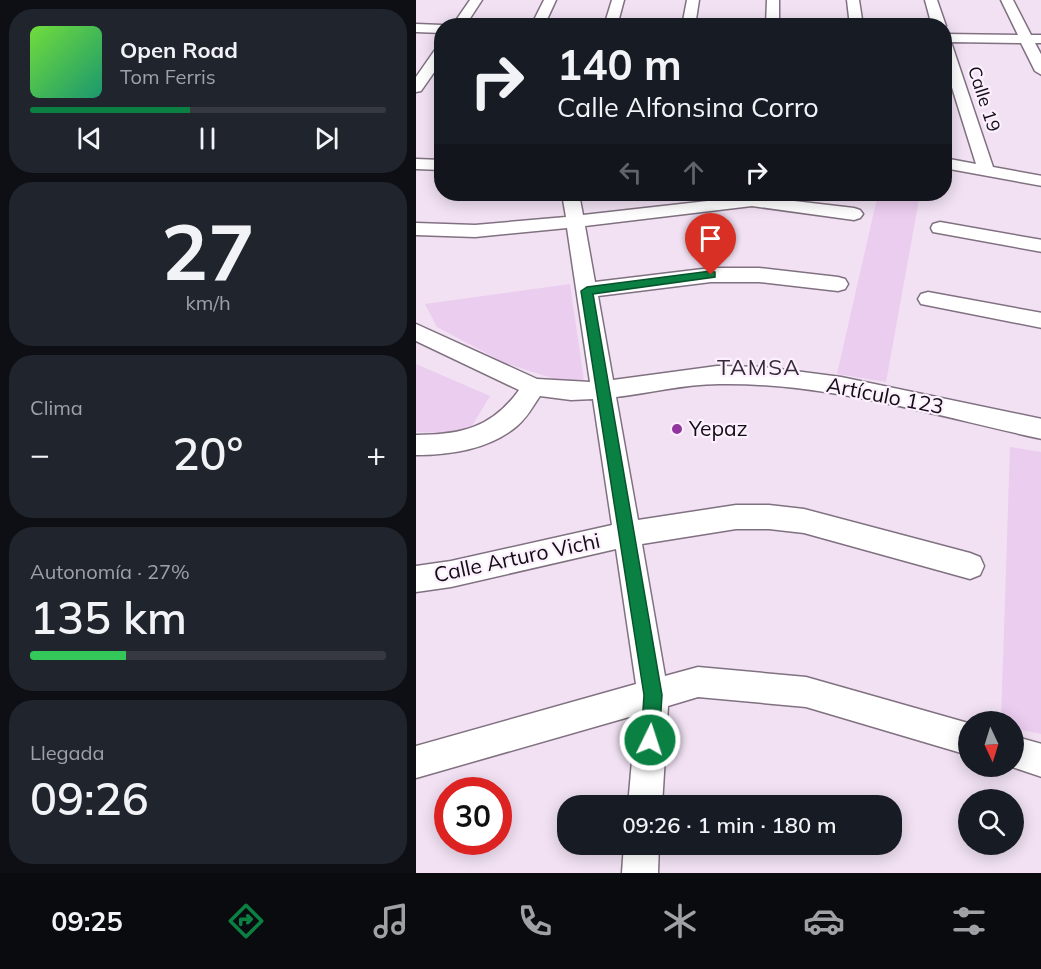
<!DOCTYPE html>
<html lang="es">
<head>
<meta charset="utf-8">
<style>
	:root { --surface:#171b24; --page:#20242c; --text:#f1f3f6; --muted:#9ea1a6; --line:#363941; --accent:#0b8043 }
	body { margin:0; font-family:Mulish,sans-serif; background:var(--page); color:var(--text); height:100vh; display:flex; flex-direction:column; font-size:22px; white-space:nowrap }
	* { box-sizing:border-box; margin:0 }
	p { font-size:20px; color:var(--muted) }
	.icon { flex:none; width:33px; height:33px; fill:none; stroke:currentColor; stroke-width:2; stroke-linecap:round; stroke-linejoin:round }
	.map { position:relative; flex:1; overflow:hidden }
	.details { display:flex; flex-direction:column; gap:9px; padding:9px; background:#0d0f14; width:416px }
	.details>* { flex:none }
	.hud { position:absolute; left:18px; top:18px; width:518px; height:183px; border-radius:24px; box-shadow:0 3px 15px #0003; background:#171b24; color:var(--text); overflow:hidden }
	.needle { width:39px; rotate:176deg }
	.fabs { position:absolute; left:542px; top:711px; display:grid; gap:12px }
	.fabs a { display:grid; place-items:center; width:66px; height:66px; border-radius:50%; background:var(--surface); box-shadow:0 3px 15px #0003; font-size:30px }
	.speed { position:absolute; left:18px; top:777px; display:flex; gap:12px; font-size:30px; font-weight:700; text-align:center }
	.speed>* { display:grid; place-content:center; width:78px; height:78px; border-radius:50%; background:var(--surface); box-shadow:0 3px 15px #0003; line-height:1 }
	.speed .limit { border:9px solid #d22; background:#fff; color:#111 }
	.pin { position:absolute; display:grid; place-items:center; width:51px; height:51px; color:#fff; margin:-62px -26px; border-radius:50% 50% 50% 0; rotate:-45deg; box-shadow:0 0 6px #0007 }
	.pin .icon { rotate:45deg }
	.me { position:absolute; width:66px; margin:-33px; rotate:4deg; stroke-linejoin:round; filter:drop-shadow(0 0 4px #0008) }
	.turn { display:flex; align-items:center; gap:21px; height:126px; padding:0 24px; font-size:27px }
	.turn .icon { width:78px; height:78px; stroke-width:2.5 }
	.turn b { display:block; font-size:42px; line-height:51px }
	.lanes { display:flex; align-items:center; height:57px; padding:0 24px; background:#0003; justify-content:center; gap:30px; direction:ltr }
	.lanes .off { opacity:.35 }
	.big { font-size:45px; font-weight:600; line-height:1.1 }
	.details .tile { flex:1; display:flex; flex-direction:column; justify-content:center; gap:9px; min-width:0; padding:0 21px; border-radius:24px; background:var(--page) }
	.details .dial { align-items:center; gap:0 }
	.dial b { font-size:78px; line-height:1 }
	.song { display:flex; align-items:center; gap:18px }
	.cover { width:72px; height:72px; border-radius:9px; background:linear-gradient(135deg,hsl(100 70% 55%),hsl(160 70% 35%)) }
	.played { height:6px; border-radius:3px; background:linear-gradient(90deg,var(--accent) 45%,var(--line) 45%) }
	.keys { display:flex; justify-content:space-around; direction:ltr }
	.heat { display:flex; justify-content:space-between; align-items:center; font-size:33px; direction:ltr }
	.charge { height:9px; border-radius:4px; background:linear-gradient(90deg,#34c759 27%,var(--line) 0) }
	.trip { position:absolute; left:141px; top:795px; width:345px; height:60px; border-radius:24px; background:var(--surface); box-shadow:0 3px 15px #0003; font-weight:600; line-height:60px; text-align:center }
	.dock { display:flex; height:96px; justify-content:space-around; align-items:center; background:#090b0e; color:var(--muted) }
	.dock .icon { width:42px; height:42px }
	.dock .selected { color:var(--accent) }
	.dock b { font-size:27px; color:var(--text) }
	main { display:flex; flex:1; min-height:0 }
	.map>svg:first-child { display:block }
	.green { fill:#ebcdef }
	.lines { fill:none; stroke-linecap:round; stroke-linejoin:round }
	.minor-casing { stroke:#807181; stroke-width:3 }
	.minor { fill:#fff; fill-rule:evenodd }
	.route { fill:#0b8043; stroke:#07532c; stroke-width:1.5 }
	.poi-dot { fill:#92359f; stroke:#fceffe; stroke-width:2 }
	.labels { text-anchor:middle; stroke-width:4.5; stroke-linejoin:round; paint-order:stroke }
	.far-street-label { font-size:18px; fill:#120d13; stroke:#fceffe }
	.street-label { font-size:21px; fill:#120d13; stroke:#fceffe }
	.poi-label { font-size:21px; fill:#120d13; stroke:#fceffe; text-anchor:start }
	.neighbourhood-label { font-size:22px; letter-spacing:1.5px; fill:#362a38; stroke:#fceffe }
</style>
</head>
<body>
<main>
<section class="details">
<div class="tile">
<div class="song"><i class="cover"></i><div><b>Open Road</b><p>Tom Ferris</p></div></div>
<div class="played"></div>
<div class="keys"><svg class="icon" aria-label="previous" viewBox="0 0 24 24"><path d="M18 5L8 12l10 7zM5 5v14"/></svg><svg class="icon" aria-label="pause" viewBox="0 0 24 24"><path d="M8 5v14M16 5v14"/></svg><svg class="icon" aria-label="next" viewBox="0 0 24 24"><path d="M6 5l10 7-10 7zM19 5v14"/></svg></div>
</div>
<div class="tile dial"><b>27</b><p>km/h</p></div>
<div class="tile"><p>Clima</p>
<div class="heat"><a>−</a><b class="big">20°</b><a>+</a></div>
</div>
<div class="tile"><p>Autonomía · 27%</p><b class="big">135 km</b><div class="charge"></div></div>
<div class="tile"><p>Llegada</p><b class="big">09:26</b></div>
</section>
<div class="map">
<svg width="626" height="873" viewBox="0 0 626 873">
	<rect width="100%" height="100%" fill="#f1e1f3"/>
	<g class="green">
		<path d="M462,194H504L470,382L421,374Z"/>
		<path d="M154,284L168,381H145L89,363L21,327L9,304Z"/>
		<path d="M0,364L74,396L51,434L0,432Z"/>
		<path d="M594,447L625,452V734L597,728V722L585,721Z"/>
	</g>
	<g class="lines">
		<g class="minor-casing">
			<g id="minor">
				<path d="M54,0H66L49,26H36Z"/>
				<path d="M128,0H140L128,26H115Z"/>
				<path d="M196,0H208L201,26H188Z"/>
				<path d="M271,0H283L279,26H266Z"/>
				<path d="M351,0H363V26H350Z"/>
				<path d="M431,0H443L447,26H434Z"/>
				<path d="M509,0H521L530,26L528,28V26H516Z"/>
				<path d="M585,0H597L615,35H626V43H619L626,56V75L619,71L605,43L535,42L577,167L626,176V186L528,168V158L560,164L528,62V34L602,35Z"/>
				<path d="M0,24L26,25L28,26H26V33L0,32Z"/>
				<path d="M26,46V61L5,91L0,92V77L21,47Z"/>
				<path d="M0,159L26,160V170L0,169Z"/>
				<path d="M146,194H163L167,215L336,196L438,208L444,210L447,214L444,218L438,220L336,206L169,226L179,282L295,268H343L422,277L429,279L432,284L429,289L422,291L343,282H295L182,296L197,380L301,366L348,367L425,377L626,419V439C521,416 410,382 303,384C269,384 234,393 200,397L222,520L320,505H353L388,509L554,553L564,557L568,566L564,575L554,579L388,533L353,529H320L226,544L249,676L282,667L390,677L552,723V755L390,707L282,697L252,706L246,806H212L220,715L0,778V746L220,684L200,549L35,587L0,592V566L35,561L196,525L177,399L155,400L124,396C117,406 111,418 101,426C74,449 34,455 0,455V435C45,435 76,428 103,390L0,341V324L121,379L174,382L151,228L59,237L0,235V223L59,225L150,217Z"/>
				<path d="M524,222L626,240V252L517,232L515,228L517,224Z"/>
				<path d="M512,292L626,313V328L505,304L502,299L505,294Z"/>
				<path d="M597,736L626,744V777L593,766H597Z"/>
				<path d="M208,844H243L242,873H206Z"/>
			</g>
		</g>
		<use href="#minor" class="minor"/>
	</g>
	<path class="route" d="M295,271L299,272V277L177,294L246,695L243,740L240,746L234,749L227,746L225,740L228,695L165,291L171,287Z"/>
	<circle class="poi-dot" cx="261" cy="429" r="6"/>
	<g class="labels">
		<g class="far-street-label">
			<text transform="translate(568 99) rotate(72)" y="6">Calle 19</text>
		</g>
		<g class="street-label">
			<text transform="translate(469 396) rotate(11)" y="7">Artículo 123</text>
			<text transform="translate(101 558) rotate(-12)" y="7">Calle Arturo Vichi</text>
		</g>
		<g class="poi-label">
			<text x="273" y="436">Yepaz</text>
		</g>
		<g class="neighbourhood-label">
			<text x="343" y="375">TAMSA</text>
		</g>
	</g>
</svg>
<div class="fabs">
<a><svg class="needle" viewBox="-14 -14 28 28"><path d="M0-13l5 13h-10z" fill="#e53935"/><path d="M0 13l5-13h-10z" fill="#9ea1a6"/></svg></a>
<a><svg class="icon" aria-label="search" viewBox="0 0 24 24"><circle cx="10" cy="10" r="6"/><path d="M15 15l6 6"/></svg></a>
</div>
<div class="speed"><div class="limit">30</div></div>
<div class="pin" style="left:295px;top:275px;background:#d93025"><svg class="icon" aria-label="arrive" viewBox="0 0 24 24"><path d="M6 21V4h12l-3 4 3 4H6"/></svg></div>
<svg class="me" style="left:234px;top:740px" viewBox="-20 -20 40 40"><circle r="17" fill="#0b8043" stroke="#fff" stroke-width="3"/><path d="M0-11L8 9 0 5-8 9z" fill="#fff"/></svg>
<div class="trip">09:26 · 1 min · 180 m</div>
<div class="hud">
<div class="turn"><svg class="icon" aria-label="right" viewBox="0 0 24 24"><path d="M7 20v-9h11M14 6l5 5-5 5"/></svg><div><b>140 m</b>Calle Alfonsina Corro</div></div>
<div class="lanes"><svg class="icon off" aria-label="left" viewBox="0 0 24 24"><path d="M17 20v-9H6M10 6l-5 5 5 5"/></svg><svg class="icon off" aria-label="ahead" viewBox="0 0 24 24"><path d="M12 20V5M6 11l6-6 6 6"/></svg><svg class="icon" aria-label="right" viewBox="0 0 24 24"><path d="M7 20v-9h11M14 6l5 5-5 5"/></svg></div>
</div>
</div>
</main>
<nav class="dock">
<b>09:25</b>
<svg class="icon selected" aria-label="directions" viewBox="0 0 24 24"><path d="M12 3l9 9-9 9-9-9zM9 14v-3h6M13 9l2 2-2 2"/></svg>
<svg class="icon" aria-label="music" viewBox="0 0 24 24"><path d="M9 18V5l10-2v13"/><circle cx="6" cy="18" r="3"/><circle cx="16" cy="16" r="3"/></svg>
<svg class="icon" aria-label="phone" viewBox="0 0 24 24"><path d="M5 4h4l2 5-3 2q2 4 5 5l2-3 5 2v4C11 20 4 13 5 4z"/></svg>
<svg class="icon" aria-label="climate" viewBox="0 0 24 24"><path d="M12 3v18M4 7l16 10M4 17L20 7"/></svg>
<svg class="icon" aria-label="car" viewBox="0 0 24 24"><path d="M5 17H2v-5l4-1 3-4h7l3 4 3 1v5h-3M9 17h6M6 11h13"/><circle cx="7" cy="17" r="2"/><circle cx="17" cy="17" r="2"/></svg>
<svg class="icon" aria-label="filters" viewBox="0 0 24 24"><path d="M4 7h16M4 17h16"/><circle cx="9" cy="7" r="2"/><circle cx="15" cy="17" r="2"/></svg>
</nav>
</body>
</html>
